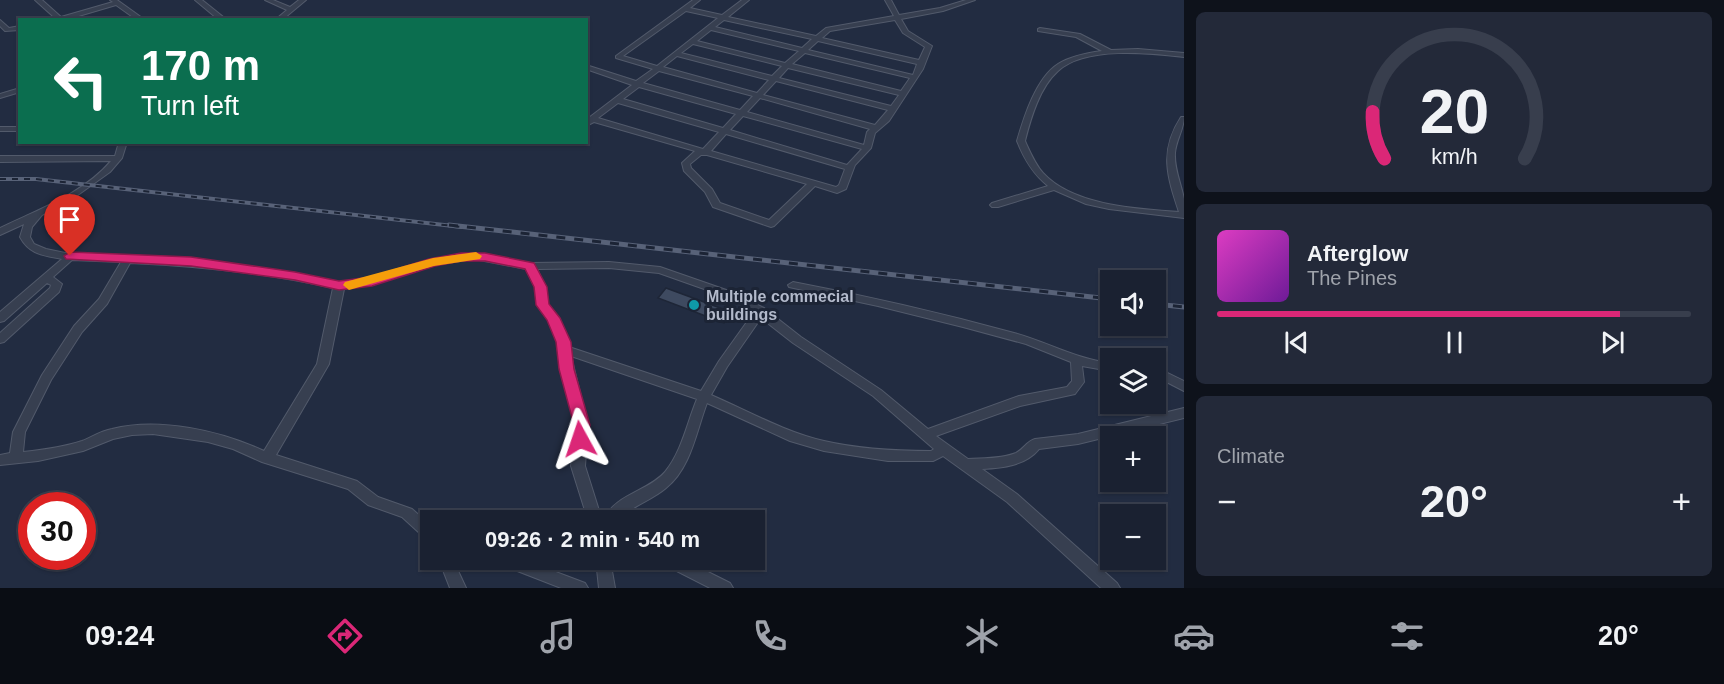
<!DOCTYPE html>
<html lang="en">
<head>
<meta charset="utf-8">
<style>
	:root { --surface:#1a2131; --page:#232939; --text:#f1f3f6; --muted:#9fa3ab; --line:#383e4d; --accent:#db2777 }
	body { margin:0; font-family:Helvetica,sans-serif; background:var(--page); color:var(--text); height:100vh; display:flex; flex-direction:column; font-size:22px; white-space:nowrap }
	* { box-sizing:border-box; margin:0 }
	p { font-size:20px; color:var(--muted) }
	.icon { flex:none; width:33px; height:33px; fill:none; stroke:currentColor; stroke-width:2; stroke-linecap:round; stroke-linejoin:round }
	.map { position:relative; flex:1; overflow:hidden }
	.panel { display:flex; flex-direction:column; gap:12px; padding:12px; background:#0e121b; width:540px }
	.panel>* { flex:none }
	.hud { position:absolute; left:18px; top:18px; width:570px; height:126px; border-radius:0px; box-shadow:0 2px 4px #0004,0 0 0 2px var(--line); background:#0b6e4f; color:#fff; overflow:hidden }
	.fabs { position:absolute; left:1100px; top:270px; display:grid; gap:12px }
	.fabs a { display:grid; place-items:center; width:66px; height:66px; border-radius:0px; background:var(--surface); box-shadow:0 2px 4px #0004,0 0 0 2px var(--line); font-size:30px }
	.speed { position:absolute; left:18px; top:492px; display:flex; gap:12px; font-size:30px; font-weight:700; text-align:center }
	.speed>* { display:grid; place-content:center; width:78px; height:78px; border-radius:50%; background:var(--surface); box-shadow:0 2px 4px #0004,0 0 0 2px var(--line); line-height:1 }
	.speed .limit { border:9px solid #d22; background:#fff; color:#111 }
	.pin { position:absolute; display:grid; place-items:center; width:51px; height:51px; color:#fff; margin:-62px -26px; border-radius:50% 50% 50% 0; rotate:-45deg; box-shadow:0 0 6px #0007 }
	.pin .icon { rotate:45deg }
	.me { position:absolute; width:66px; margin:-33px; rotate:355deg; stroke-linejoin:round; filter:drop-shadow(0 0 4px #0008) }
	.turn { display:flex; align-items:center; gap:21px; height:126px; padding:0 24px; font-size:27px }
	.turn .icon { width:78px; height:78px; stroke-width:2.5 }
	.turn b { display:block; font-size:42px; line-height:51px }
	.big { font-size:45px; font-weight:700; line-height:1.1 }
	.panel .tile { flex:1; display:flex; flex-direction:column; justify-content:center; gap:9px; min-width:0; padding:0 21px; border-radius:9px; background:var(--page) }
	.panel .dial { align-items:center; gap:0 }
	.dial svg { height:156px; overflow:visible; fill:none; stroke:var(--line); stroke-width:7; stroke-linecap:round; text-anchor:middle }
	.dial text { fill:var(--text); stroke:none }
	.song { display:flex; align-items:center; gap:18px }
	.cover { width:72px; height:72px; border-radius:9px; background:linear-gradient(135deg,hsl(310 70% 55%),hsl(280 70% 35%)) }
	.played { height:6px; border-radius:3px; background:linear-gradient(90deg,var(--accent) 85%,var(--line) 85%) }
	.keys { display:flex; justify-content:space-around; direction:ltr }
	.heat { display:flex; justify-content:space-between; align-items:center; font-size:33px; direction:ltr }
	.trip { position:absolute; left:420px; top:510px; width:345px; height:60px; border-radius:0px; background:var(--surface); box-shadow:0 2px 4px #0004,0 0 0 2px var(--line); font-weight:700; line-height:60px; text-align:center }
	.dock { display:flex; height:96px; justify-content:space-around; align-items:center; background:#0a0d14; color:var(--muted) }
	.dock .icon { width:42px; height:42px }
	.dock .on { color:var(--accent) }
	.dock b { font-size:27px; color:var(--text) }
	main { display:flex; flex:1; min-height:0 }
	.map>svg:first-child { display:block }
	.building { fill:#3e4a60; stroke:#1e2637; stroke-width:1.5 }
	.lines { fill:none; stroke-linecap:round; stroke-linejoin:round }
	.minor-casing { stroke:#525a6b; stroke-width:2 }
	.minor { fill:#373f50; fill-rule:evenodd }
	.rail-far1-casing { stroke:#586278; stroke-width:4 }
	.rail-casing { stroke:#586278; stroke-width:5 }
	.rail-far1 { stroke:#1c2435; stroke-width:2; stroke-dasharray:6; stroke-linecap:butt }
	.rail { stroke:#1c2435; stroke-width:3; stroke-dasharray:9; stroke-linecap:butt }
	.route { fill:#db2777; stroke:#8e194d; stroke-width:1.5 }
	.slow { fill:#f59e0b }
	.culture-dot { fill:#0f9aa8; stroke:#1c2435; stroke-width:2 }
	.labels { text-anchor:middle; stroke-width:6; stroke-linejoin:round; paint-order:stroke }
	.poi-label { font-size:16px; font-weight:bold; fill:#b3bacb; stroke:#1c2435; text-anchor:start }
</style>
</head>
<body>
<main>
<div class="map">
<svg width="1184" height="588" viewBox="0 0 1184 588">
	<rect width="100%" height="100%" fill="#222c41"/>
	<path class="building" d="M666,288L731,312L724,323L658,298Z"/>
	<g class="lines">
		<g class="minor-casing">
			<g id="minor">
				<path d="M35,0H42L61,17L113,2L110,0H117L145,20H137L116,5L65,20H53L55,18Z"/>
				<path d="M195,0H202L227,20H219Z"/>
				<path d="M265,0H273L290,7L299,0H306L282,20H275L287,10Z"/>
				<path d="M693,0H700L690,8L722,15L742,0H749L728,17L816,36L826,28L894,16L885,0H891L899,15L940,8L966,0H975L943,11L901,19L908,31L932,46L923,69L889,121L875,133L871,148L855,165L846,189L837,193L815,186L774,226L771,227L713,207L705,192L684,171L682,163L695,151L594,122L586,126V120L632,85L586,69V65L636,81L653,69L616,58V56ZM686,11L718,18L657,66L623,56ZM724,20L812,39L802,48L715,27ZM895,20L903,33L925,47L919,60L822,38L830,31ZM711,30L799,51L785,63L697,41ZM818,41L917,64L913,75L808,50ZM693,44L782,66L772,76L681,53ZM805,53L910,78L901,91L792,64ZM677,56L769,80L757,93L663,67ZM788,68L899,95L891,106L779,78ZM659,71L753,96L740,110L643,83ZM776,81L888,110L875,125L763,95ZM639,87L736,114L723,128L623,99ZM760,98L870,129L867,132L864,145L747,112ZM618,103L719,132L703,149L598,118ZM743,116L862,149L847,165L730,130ZM726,134L845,169L839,185L836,187L711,151ZM701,155H707L807,184L769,220L720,203L712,189L691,168L690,164Z"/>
				<path d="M0,20L9,28L20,26V30L5,31L0,26Z"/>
				<path d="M1040,28L1080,34L1111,50L1138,49L1184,53V57C1150,53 1085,46 1058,71C1040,87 1031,117 1025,141C1030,152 1035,164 1043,173C1073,206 1138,209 1179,212C1167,176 1159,151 1181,117H1184C1184,129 1176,140 1175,153C1174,169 1181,183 1184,199C1184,205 1184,212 1184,218L1109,209L1086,204L1054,190L998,207H992L990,205L992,203L1048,186C1033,174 1024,159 1017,141C1024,117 1036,78 1058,64C1071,56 1087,53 1102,51L1076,37L1038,31V29Z"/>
				<path d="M20,88V92L0,98V94Z"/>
				<rect x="0" y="127" width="20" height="4"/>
				<path d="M119,142H127L122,158L110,172L75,197L42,215L32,227L30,237L34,244L46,249L70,254L191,259L295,273L339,283L371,278L433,259L474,253L530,263L609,262L660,267L732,292L764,308L801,337L881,390L928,429L1019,396L1067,387L1072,381L1071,362L1026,344L963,327L878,306L789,287L788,285L793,282C867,296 941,313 1014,333C1047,342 1076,359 1110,363V371L1082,366L1084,382L1075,394L1020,406L936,436L968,459C983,458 1001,459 1016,453C1024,449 1027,441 1035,439L1078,434L1184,408V418L1078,444L1039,449C1025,466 1002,468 982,469L1017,494L1117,583L1120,588H1101L1007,502L943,456L933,461H888L824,451L790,441L707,403C696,432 691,468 666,488C651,501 632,505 619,520H604C613,495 649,491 665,472C682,451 687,423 697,399L571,356L588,425L585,466L602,520H588L571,466L576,425L561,369L557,342L548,319L538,305L535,287L526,269L474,259L434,265L372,284L344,289L329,364L276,455L357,481L378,497L412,509L430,525V539L425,538L402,517L368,505L348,489L262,462L233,449L208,442L153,434L132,435L113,439L83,451L38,461L0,465V455L10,453L13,432L42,375L74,326L99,299L121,262L72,260L53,277L62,284L59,292L4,342L0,343V333L50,288L51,285L47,283L4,321L0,322V312L62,259C43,255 30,255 20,237L24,224L0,235V228C37,210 83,194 111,161L0,162V156H115ZM130,263C199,266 267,273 333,288L317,364L264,451C221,431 159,417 112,429C101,431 92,437 82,441C64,447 42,450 23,452L25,432L51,380L82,332L107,304ZM609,268L659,273L724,296L754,312L719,361L701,391L569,347L558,318L548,304L545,287L537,269ZM761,318L793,343L873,396L934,449L931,451C895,451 859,449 824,441C785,432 748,411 711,395L727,367Z"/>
				<path d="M1155,367L1184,381V391L1155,376Z"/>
				<path d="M439,560H453L466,588H450Z"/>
				<path d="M500,560H524L585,583L588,588H561L502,565Z"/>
				<path d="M596,560H610L615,588H599Z"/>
				<path d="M663,560H684L730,583L733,588H710L665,565Z"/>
			</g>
		</g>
		<use href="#minor" class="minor"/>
		<g class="rail-far1-casing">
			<path id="rail-far1" d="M0,179H36L462,227"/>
		</g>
		<g class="rail-casing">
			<g id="rail">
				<path d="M449,225L1110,299"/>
				<path d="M1155,304L1184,307"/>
			</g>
		</g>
		<use href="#rail-far1" class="rail-far1"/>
		<use href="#rail" class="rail"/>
	</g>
	<path class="route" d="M70,252L191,257L295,272L339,281L371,277L429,259L461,253H485L534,263L547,287L549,304L560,318L571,342L574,369L590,425L586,444H575L572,439L574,425L559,369L556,342L547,320L536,305L534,287L525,269L485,261H461L435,266L372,286L339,290L295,280L191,266L66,259L64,256Z"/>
	<path class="slow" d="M476,252L482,256L480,259L434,266L349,290L343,285L345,282L433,258Z"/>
	<circle class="culture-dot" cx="694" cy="305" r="6"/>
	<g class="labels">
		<g class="poi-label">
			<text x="706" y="302">Multiple commecial<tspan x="706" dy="18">buildings</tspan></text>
		</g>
	</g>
</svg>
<div class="fabs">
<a><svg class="icon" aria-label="sound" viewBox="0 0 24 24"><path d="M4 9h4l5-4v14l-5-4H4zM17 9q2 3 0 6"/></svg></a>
<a><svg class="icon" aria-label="layers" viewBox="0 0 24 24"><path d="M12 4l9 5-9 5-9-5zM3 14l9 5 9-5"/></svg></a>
<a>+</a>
<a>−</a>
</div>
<div class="speed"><div class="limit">30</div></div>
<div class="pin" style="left:70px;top:256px;background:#d93025"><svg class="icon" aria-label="arrive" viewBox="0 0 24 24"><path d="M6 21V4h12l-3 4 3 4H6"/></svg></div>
<svg class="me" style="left:580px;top:439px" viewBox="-20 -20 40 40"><path d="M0-17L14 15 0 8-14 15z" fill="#db2777" stroke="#fff" stroke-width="4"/></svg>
<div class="trip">09:26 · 2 min · 540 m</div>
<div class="hud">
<div class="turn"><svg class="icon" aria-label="left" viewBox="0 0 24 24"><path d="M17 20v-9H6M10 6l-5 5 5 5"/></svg><div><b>170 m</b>Turn left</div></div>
</div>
</div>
<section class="panel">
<div class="tile dial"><svg viewBox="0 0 100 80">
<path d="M14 69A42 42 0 1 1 86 69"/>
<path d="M14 69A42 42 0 0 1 8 45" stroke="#db2777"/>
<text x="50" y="56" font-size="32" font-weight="700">20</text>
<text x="50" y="72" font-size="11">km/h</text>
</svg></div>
<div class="tile">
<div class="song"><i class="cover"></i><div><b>Afterglow</b><p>The Pines</p></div></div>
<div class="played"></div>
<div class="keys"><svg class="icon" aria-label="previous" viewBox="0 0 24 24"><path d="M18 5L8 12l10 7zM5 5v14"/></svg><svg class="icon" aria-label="pause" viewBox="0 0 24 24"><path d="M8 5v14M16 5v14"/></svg><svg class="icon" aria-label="next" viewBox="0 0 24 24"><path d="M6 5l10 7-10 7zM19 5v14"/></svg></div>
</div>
<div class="tile"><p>Climate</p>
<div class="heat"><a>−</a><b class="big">20°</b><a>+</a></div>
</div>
</section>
</main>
<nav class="dock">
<b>09:24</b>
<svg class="icon on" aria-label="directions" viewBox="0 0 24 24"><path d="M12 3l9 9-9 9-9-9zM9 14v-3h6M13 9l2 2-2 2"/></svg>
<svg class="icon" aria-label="music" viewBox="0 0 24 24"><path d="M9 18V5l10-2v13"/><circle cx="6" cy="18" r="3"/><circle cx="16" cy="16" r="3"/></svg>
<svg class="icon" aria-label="phone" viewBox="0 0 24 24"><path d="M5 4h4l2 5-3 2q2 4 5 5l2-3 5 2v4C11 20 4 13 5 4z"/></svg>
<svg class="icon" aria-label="climate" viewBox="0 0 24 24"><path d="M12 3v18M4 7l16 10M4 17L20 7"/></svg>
<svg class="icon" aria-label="car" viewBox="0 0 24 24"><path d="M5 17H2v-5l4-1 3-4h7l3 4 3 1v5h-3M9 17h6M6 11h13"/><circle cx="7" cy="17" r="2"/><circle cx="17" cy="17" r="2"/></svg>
<svg class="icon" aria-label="filters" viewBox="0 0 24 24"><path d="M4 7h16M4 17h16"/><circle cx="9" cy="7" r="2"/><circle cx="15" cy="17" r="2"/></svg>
<b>20°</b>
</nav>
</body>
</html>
